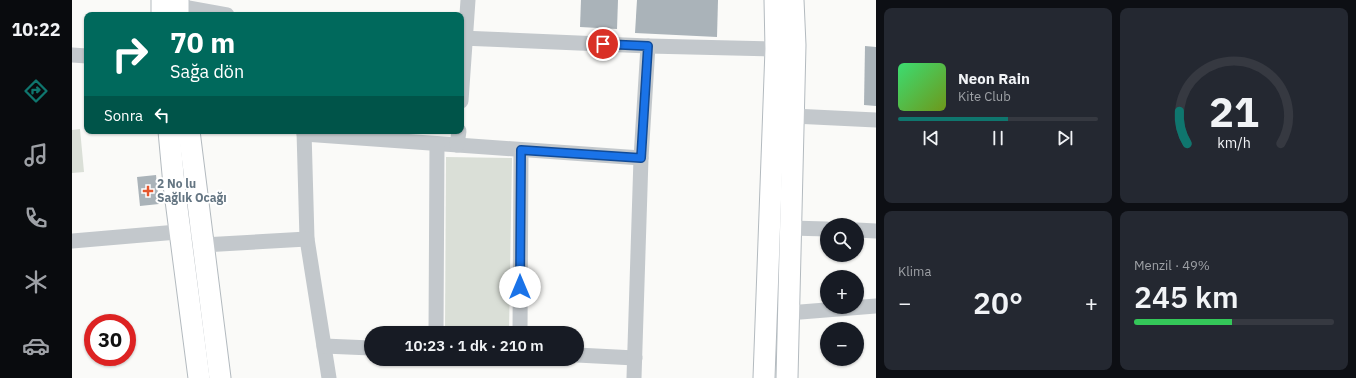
<!DOCTYPE html>
<html lang="tr">
<head>
<meta charset="utf-8">
<style>
	:root { --surface:#171b24; --page:#242831; --text:#f1f3f6; --muted:#9ea1a6; --line:#363941; --accent:#0f766e }
	body { margin:0; font-family:"IBM Plex Sans",sans-serif; background:var(--page); color:var(--text); height:100vh; display:flex; flex-direction:column; font-size:15px; white-space:nowrap }
	* { box-sizing:border-box; margin:0 }
	p { font-size:13px; color:var(--muted) }
	.icon { flex:none; width:22px; height:22px; fill:none; stroke:currentColor; stroke-width:2; stroke-linecap:round; stroke-linejoin:round }
	.map { position:relative; flex:1; overflow:hidden }
	.sheet { display:flex; flex-direction:column; gap:8px; padding:8px; background:#0d0f14; width:480px }
	.sheet>* { flex:none }
	.banner { position:absolute; left:12px; top:12px; width:380px; height:122px; border-radius:8px; box-shadow:0 1px 3px #0004; background:#00695c; color:#fff; overflow:hidden }
	.tools { position:absolute; left:748px; top:218px; display:grid; gap:8px }
	.tools a { display:grid; place-items:center; width:44px; height:44px; border-radius:50%; background:var(--surface); box-shadow:0 1px 3px #0004; font-size:20px }
	.speed { position:absolute; left:12px; top:314px; display:flex; gap:8px; font-size:20px; font-weight:700; text-align:center }
	.speed>* { display:grid; place-content:center; width:52px; height:52px; border-radius:50%; background:var(--surface); box-shadow:0 1px 3px #0004; line-height:1 }
	.speed .limit { border:6px solid #d22; background:#fff; color:#111 }
	.pin { position:absolute; display:grid; place-items:center; width:34px; height:34px; color:#fff; margin:-17px; border:2px solid #fff; border-radius:50%; box-shadow:0 1px 4px #0007 }
	.me { position:absolute; width:44px; margin:-22px; rotate:0deg; stroke-linejoin:round; filter:drop-shadow(0 0 3px #0008) }
	.turn { display:flex; align-items:center; gap:14px; height:84px; padding:0 20px; font-size:18px }
	.turn .icon { width:52px; height:52px; stroke-width:2.5 }
	.turn b { display:block; font-size:28px; line-height:34px }
	.then { display:flex; align-items:center; height:38px; padding:0 20px; background:#0003; gap:8px; font-size:15px }
	.big { font-size:30px; font-weight:600; line-height:1.1 }
	.sheet .card { flex:1; display:flex; flex-direction:column; justify-content:center; gap:6px; min-width:0; padding:0 14px; border-radius:8px; background:var(--page) }
	.sheet .dial { align-items:center; gap:0 }
	.dial svg { height:104px; overflow:visible; fill:none; stroke:var(--line); stroke-width:7; stroke-linecap:round; text-anchor:middle }
	.dial text { fill:var(--text); stroke:none }
	.song { display:flex; align-items:center; gap:12px }
	.cover { width:48px; height:48px; border-radius:6px; background:linear-gradient(135deg,hsl(140 70% 55%),hsl(80 70% 35%)) }
	.played { height:4px; border-radius:2px; background:linear-gradient(90deg,var(--accent) 55%,var(--line) 55%) }
	.keys { display:flex; justify-content:space-around; direction:ltr }
	.heat { display:flex; justify-content:space-between; align-items:center; font-size:22px; direction:ltr }
	.charge { height:6px; border-radius:3px; background:linear-gradient(90deg,#34c759 49%,var(--line) 0) }
	.sheet .tiles { flex:1; display:grid; gap:8px; grid-template-columns:repeat(2,1fr) }
	.trip { position:absolute; left:292px; top:326px; width:220px; height:40px; border-radius:20px; background:var(--surface); box-shadow:0 1px 3px #0004; font-weight:600; line-height:40px; text-align:center }
	main { display:flex; flex:1; min-height:0 }
	.dock { display:flex; flex-direction:column; width:72px; justify-content:space-around; align-items:center; background:#090b0e; color:var(--muted) }
	.dock .icon { width:28px; height:28px }
	.dock .selected { color:var(--accent) }
	.dock b { font-size:18px; color:var(--text) }
	.map>svg:first-child { display:block }
	.green { fill:#dadfd7 }
	.building { fill:#aab3b9 }
	.lines { fill:none; stroke-linecap:round; stroke-linejoin:round }
	.secondary-casing { stroke:#b3babf; stroke-width:23 }
	.street { stroke:#c3c8cc; stroke-width:15 }
	.secondary { stroke:#fff; stroke-width:21 }
	.route-casing { stroke:#114b97; stroke-width:10 }
	.route { stroke:#1a73e8; stroke-width:7 }
	.poi-dot { fill:#e4572e; stroke:#fff; stroke-width:1.5 }
	.labels { text-anchor:middle; stroke-width:4; stroke-linejoin:round; paint-order:stroke }
	.poi-label { font-size:12px; font-weight:bold; fill:#657683; stroke:#fff; text-anchor:start }
</style>
</head>
<body>
<main>
<nav class="dock">
<b>10:22</b>
<svg class="icon selected" aria-label="directions" viewBox="0 0 24 24"><path d="M12 3l9 9-9 9-9-9zM9 14v-3h6M13 9l2 2-2 2"/></svg>
<svg class="icon" aria-label="music" viewBox="0 0 24 24"><path d="M9 18V5l10-2v13"/><circle cx="6" cy="18" r="3"/><circle cx="16" cy="16" r="3"/></svg>
<svg class="icon" aria-label="phone" viewBox="0 0 24 24"><path d="M5 4h4l2 5-3 2q2 4 5 5l2-3 5 2v4C11 20 4 13 5 4z"/></svg>
<svg class="icon" aria-label="climate" viewBox="0 0 24 24"><path d="M12 3v18M4 7l16 10M4 17L20 7"/></svg>
<svg class="icon" aria-label="car" viewBox="0 0 24 24"><path d="M5 17H2v-5l4-1 3-4h7l3 4 3 1v5h-3M9 17h6M6 11h13"/><circle cx="7" cy="17" r="2"/><circle cx="17" cy="17" r="2"/></svg>
</nav>
<div class="map">
<svg width="804" height="378" viewBox="0 0 804 378">
	<rect width="100%" height="100%" fill="#fafaf8"/>
	<g class="green">
		<path d="M8,129L12,172L0,173V130Z"/>
		<path d="M374,157L440,158L437,333H373Z"/>
	</g>
	<g class="building">
		<path d="M509,0H546L545,29L508,27Z"/>
		<path d="M565,0H646L645,37L563,33Z"/>
		<path d="M793,46L804,47V106L792,105Z"/>
		<path d="M84,175L87,204L68,206L65,177Z"/>
	</g>
	<g class="lines">
		<g class="secondary-casing">
			<g id="secondary">
				<path d="M90,15V0"/>
				<path d="M106,15V0"/>
				<path d="M97,131L102,185L127,378"/>
				<path d="M117,131L148,378"/>
				<path d="M692,378L704,49L703,0"/>
				<path d="M715,378L723,45L721,0"/>
			</g>
		</g>
		<g class="street">
			<path d="M106,6L155,15"/>
			<path d="M389,38L576,46L704,49"/>
			<path d="M0,55L15,56"/>
			<path d="M389,101L396,0"/>
			<path d="M721,116L804,120"/>
			<path d="M232,131L235,239L257,378"/>
			<path d="M232,134L569,158"/>
			<path d="M385,145L387,131"/>
			<path d="M718,228L755,229"/>
			<path d="M785,230L804,231"/>
			<path d="M0,241L117,231"/>
			<path d="M131,245L235,239"/>
			<path d="M716,313L804,306"/>
			<path d="M364,333L365,144"/>
			<path d="M448,333L449,150"/>
			<path d="M252,346L299,348"/>
			<path d="M505,355L563,358"/>
			<path d="M562,378L569,158L576,46"/>
		</g>
		<use href="#secondary" class="secondary"/>
	</g>
	<g class="lines">
		<g class="route-casing">
			<path id="route" d="M448,287L449,150L569,158L576,46L531,44"/>
		</g>
		<use href="#route" class="route"/>
	</g>
	<path class="poi-dot" d="M74 185h4v4h4v4h-4v4h-4v-4h-4v-4h4z"/>
	<g class="labels">
		<g class="poi-label">
			<text x="85" y="188">2 No lu<tspan x="85" dy="14">Sağlık Ocağı</tspan></text>
		</g>
	</g>
</svg>
<div class="tools">
<a><svg class="icon" aria-label="search" viewBox="0 0 24 24"><circle cx="10" cy="10" r="6"/><path d="M15 15l6 6"/></svg></a>
<a>+</a>
<a>−</a>
</div>
<div class="speed"><div class="limit">30</div></div>
<div class="pin" style="left:531px;top:44px;background:#d93025"><svg class="icon" aria-label="arrive" viewBox="0 0 24 24"><path d="M6 21V4h12l-3 4 3 4H6"/></svg></div>
<svg class="me" style="left:448px;top:287px" viewBox="-20 -20 40 40"><circle r="19" fill="#fff"/><path d="M0-13L10 11 0 6-10 11z" fill="#1a73e8"/></svg>
<div class="trip">10:23 · 1 dk · 210 m</div>
<div class="banner">
<div class="turn"><svg class="icon" aria-label="right" viewBox="0 0 24 24"><path d="M7 20v-9h11M14 6l5 5-5 5"/></svg><div><b>70 m</b>Sağa dön</div></div>
<div class="then">Sonra<svg class="icon" aria-label="left" viewBox="0 0 24 24"><path d="M17 20v-9H6M10 6l-5 5 5 5"/></svg></div>
</div>
</div>
<section class="sheet">
<div class="tiles">
<div class="card">
<div class="song"><i class="cover"></i><div><b>Neon Rain</b><p>Kite Club</p></div></div>
<div class="played"></div>
<div class="keys"><svg class="icon" aria-label="previous" viewBox="0 0 24 24"><path d="M18 5L8 12l10 7zM5 5v14"/></svg><svg class="icon" aria-label="pause" viewBox="0 0 24 24"><path d="M8 5v14M16 5v14"/></svg><svg class="icon" aria-label="next" viewBox="0 0 24 24"><path d="M6 5l10 7-10 7zM19 5v14"/></svg></div>
</div>
<div class="card dial"><svg viewBox="0 0 100 80">
<path d="M14 69A42 42 0 1 1 86 69"/>
<path d="M14 69A42 42 0 0 1 8 44" stroke="#0f766e"/>
<text x="50" y="56" font-size="32" font-weight="700">21</text>
<text x="50" y="72" font-size="11">km/h</text>
</svg></div>
<div class="card"><p>Klima</p>
<div class="heat"><a>−</a><b class="big">20°</b><a>+</a></div>
</div>
<div class="card"><p>Menzil · 49%</p><b class="big">245 km</b><div class="charge"></div></div>
</div>
</section>
</main>
</body>
</html>
